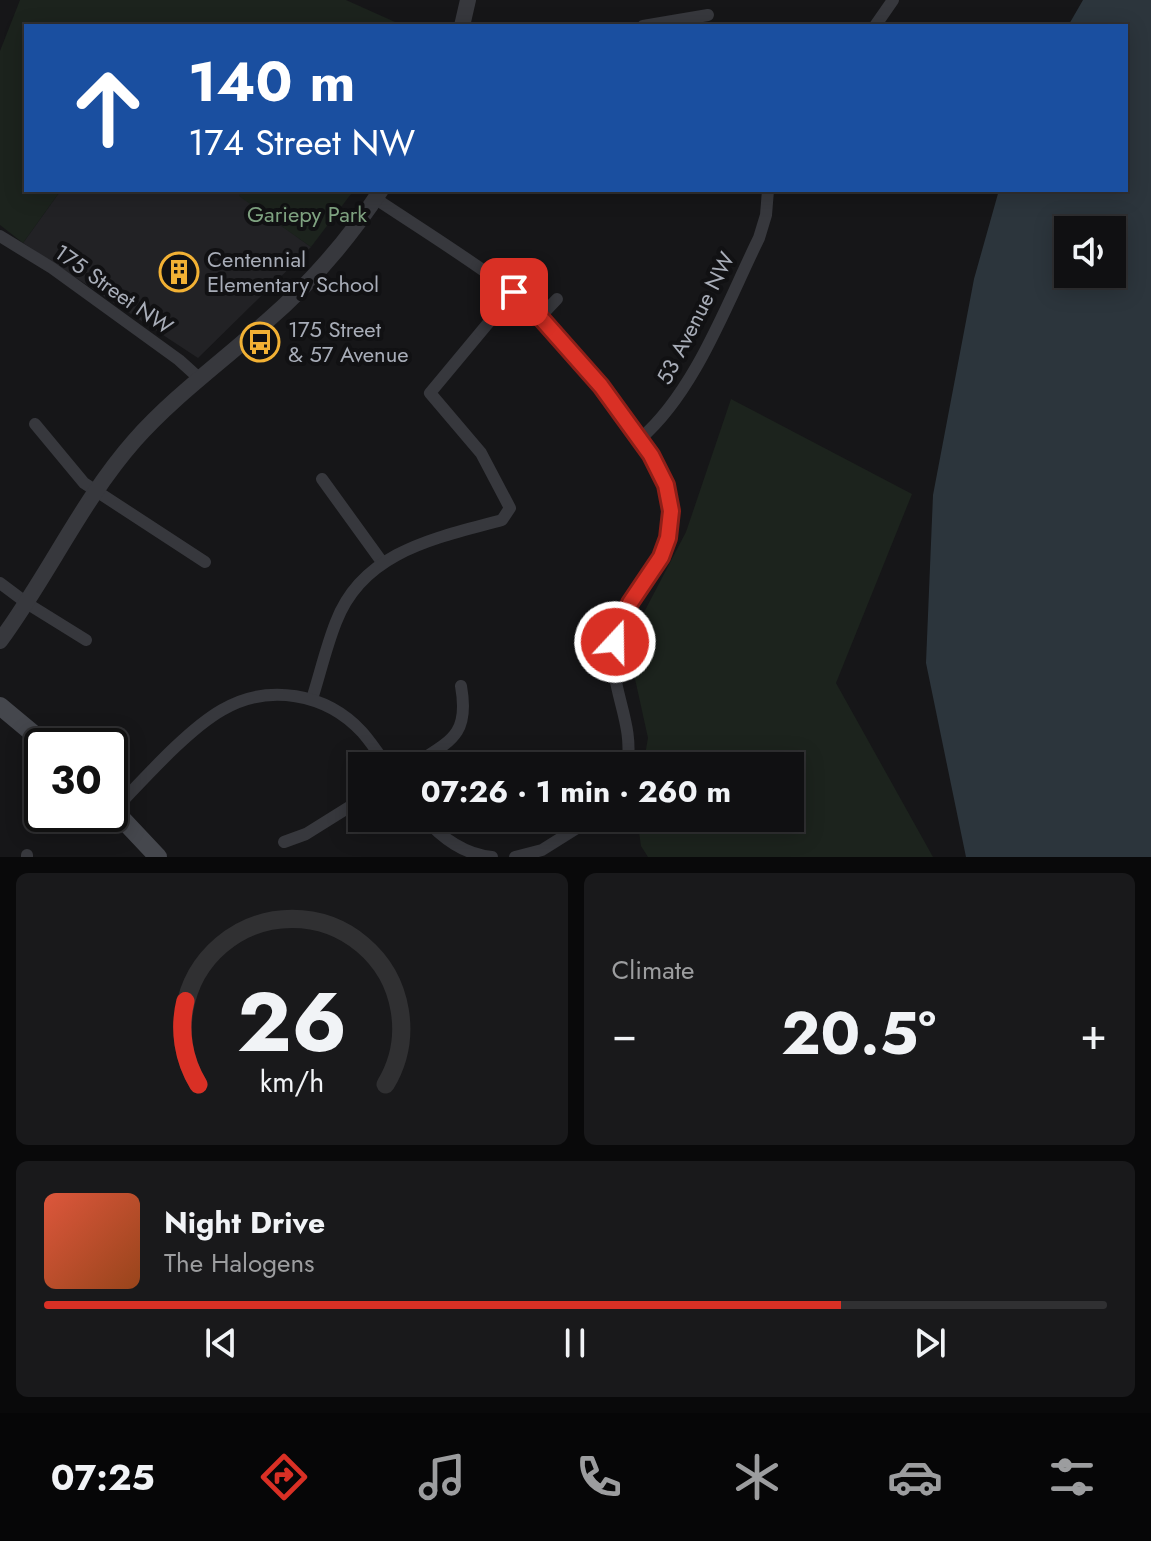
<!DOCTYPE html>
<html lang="en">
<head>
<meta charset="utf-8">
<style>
	:root { --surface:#101012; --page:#19191b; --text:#f1f3f6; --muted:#9c9d9f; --line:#303032; --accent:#d93025 }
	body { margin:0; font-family:Jost,sans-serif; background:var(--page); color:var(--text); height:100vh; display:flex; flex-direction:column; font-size:30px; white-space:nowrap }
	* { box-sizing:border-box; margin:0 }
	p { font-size:26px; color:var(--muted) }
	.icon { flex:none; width:44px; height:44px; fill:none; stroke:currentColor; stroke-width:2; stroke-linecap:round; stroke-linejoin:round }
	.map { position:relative; height:857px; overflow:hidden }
	.sheet { display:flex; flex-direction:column; gap:16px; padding:16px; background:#09090a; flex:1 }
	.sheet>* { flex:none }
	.banner { position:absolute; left:24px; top:24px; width:1104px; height:168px; border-radius:0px; box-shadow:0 4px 20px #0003,0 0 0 2px var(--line); background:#1a4fa0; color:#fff; overflow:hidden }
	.fabs { position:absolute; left:1054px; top:216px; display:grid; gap:16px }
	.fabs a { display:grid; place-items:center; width:72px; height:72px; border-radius:0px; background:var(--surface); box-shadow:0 4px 20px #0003,0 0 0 2px var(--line); font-size:40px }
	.speed { position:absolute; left:24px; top:728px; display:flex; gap:16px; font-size:40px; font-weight:700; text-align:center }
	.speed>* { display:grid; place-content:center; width:104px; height:104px; border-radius:50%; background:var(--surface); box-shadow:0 4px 20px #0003,0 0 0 2px var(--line); line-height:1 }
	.speed .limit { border:4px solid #111; border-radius:12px; background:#fff; color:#111 }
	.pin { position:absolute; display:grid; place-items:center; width:68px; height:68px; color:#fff; margin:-34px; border-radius:16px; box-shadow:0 4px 12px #0006 }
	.me { position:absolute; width:88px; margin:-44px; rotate:21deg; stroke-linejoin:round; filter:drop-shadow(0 0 6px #0008) }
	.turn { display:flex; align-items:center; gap:28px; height:168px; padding:0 32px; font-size:36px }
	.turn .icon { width:104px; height:104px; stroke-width:2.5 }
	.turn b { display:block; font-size:56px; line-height:68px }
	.big { font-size:60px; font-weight:700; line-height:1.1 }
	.sheet .widget { flex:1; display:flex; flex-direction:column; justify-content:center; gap:12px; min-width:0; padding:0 28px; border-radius:12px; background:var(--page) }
	.sheet .dial { align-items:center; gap:0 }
	.dial svg { height:208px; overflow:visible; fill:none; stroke:var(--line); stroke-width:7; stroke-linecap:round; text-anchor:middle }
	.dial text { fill:var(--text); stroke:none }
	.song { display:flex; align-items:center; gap:24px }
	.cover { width:96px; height:96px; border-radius:12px; background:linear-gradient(135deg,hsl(10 70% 55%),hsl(20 70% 35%)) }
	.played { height:8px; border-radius:4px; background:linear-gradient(90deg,var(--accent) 75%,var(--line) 75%) }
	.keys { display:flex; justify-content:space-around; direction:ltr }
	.heat { display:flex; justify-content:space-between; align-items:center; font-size:44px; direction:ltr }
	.sheet .tiles { flex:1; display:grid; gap:16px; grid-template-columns:1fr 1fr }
	.widget:last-child { grid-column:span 2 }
	.trip { position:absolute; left:348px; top:752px; width:456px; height:80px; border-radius:0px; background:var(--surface); box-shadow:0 4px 20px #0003,0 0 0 2px var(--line); font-weight:700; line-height:80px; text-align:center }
	.dock { display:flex; height:128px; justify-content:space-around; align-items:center; background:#060607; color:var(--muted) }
	.dock .icon { width:56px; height:56px }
	.dock .on { color:var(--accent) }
	.dock b { font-size:36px; color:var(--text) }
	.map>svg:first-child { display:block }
	.built { fill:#222225 }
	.green { fill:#1c231d }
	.water { fill:#2c353c; fill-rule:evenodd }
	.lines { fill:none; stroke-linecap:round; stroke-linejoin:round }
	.minor { stroke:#37383d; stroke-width:12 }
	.tertiary { stroke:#37383d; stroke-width:16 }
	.secondary { stroke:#45474d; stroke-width:18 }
	.route-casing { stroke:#8d1f18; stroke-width:20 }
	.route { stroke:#d93025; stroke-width:14 }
	.labels { text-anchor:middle; stroke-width:8; stroke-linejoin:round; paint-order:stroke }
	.park-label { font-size:22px; fill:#7fa381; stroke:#111113 }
	.poi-label { font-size:22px; fill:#a8adb8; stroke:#111113; text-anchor:start }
	.street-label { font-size:22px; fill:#a8adb8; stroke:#111113 }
</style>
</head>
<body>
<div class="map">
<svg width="1151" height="857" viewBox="0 0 1151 857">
	<rect width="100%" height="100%" fill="#161618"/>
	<path class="built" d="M61,190H242L240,196L311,247L198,358L23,243Z"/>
	<g class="green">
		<path d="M20,0H346L404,26H26V190H61L23,243L0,225V51Z"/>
		<path d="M242,190H354L311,247L239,196Z"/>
		<path d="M731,399L912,494L836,683L933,857H648L641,846L637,818H790V766H643L648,738L630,656L641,618L686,532Z"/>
	</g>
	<path class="water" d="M1083,0H1151V857H966L926,663L933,495L974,279L999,190H1126V26H1068ZM1068,230H1112V274H1068Z"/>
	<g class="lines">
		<g class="minor">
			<path d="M643,26L708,15"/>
			<path d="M875,26L893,0"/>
			<path d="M376,199C421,229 468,258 512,291C533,306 550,328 567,347C599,384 641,429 661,474C669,490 672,509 670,527C665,572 621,600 614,647C609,689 635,722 627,766"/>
			<path d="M0,236L52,268L179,360L200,379"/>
			<path d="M540,317L557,299"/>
			<path d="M35,424L84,483L205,562"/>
			<path d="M640,439C695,392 727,303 759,238L766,215L768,190"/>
			<path d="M322,479L382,562"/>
			<path d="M0,583L28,604L86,640"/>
			<path d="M312,699C320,674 326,647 336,622C363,551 436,538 502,520L510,508L481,453L430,393L514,292"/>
			<path d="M412,766C450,741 470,736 461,686"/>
			<path d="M114,810C143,780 187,730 222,710C268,683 326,693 362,732C371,742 379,755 388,766"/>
			<path d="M425,818C441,838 466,855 492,857"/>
			<path d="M284,842L306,834L362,799"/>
			<path d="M27,857V855"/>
			<path d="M515,857L542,850L593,818"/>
		</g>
		<g class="tertiary">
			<path d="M462,26L468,0"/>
			<path d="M0,641C48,576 82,500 135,440C174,396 223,361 266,322C310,284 349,239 381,190"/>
		</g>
		<g class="secondary">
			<path d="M0,706L48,746"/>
			<path d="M110,806L158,857"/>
		</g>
	</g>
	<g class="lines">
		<g class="route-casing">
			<path id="route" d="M514,292L540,317L601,386L651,455L666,485L671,511L668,538L661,557L630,603L615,642"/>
		</g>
		<use href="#route" class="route"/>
	</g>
	<defs>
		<g id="building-ring" transform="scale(2)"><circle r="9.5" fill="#111113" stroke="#f2b134" stroke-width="1.5"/><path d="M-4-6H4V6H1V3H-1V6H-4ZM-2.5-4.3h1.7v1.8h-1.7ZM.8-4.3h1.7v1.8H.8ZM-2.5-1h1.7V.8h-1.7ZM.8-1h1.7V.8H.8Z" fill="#f2b134"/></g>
		<g id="bus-ring" transform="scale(2)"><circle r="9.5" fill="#111113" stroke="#f2b134" stroke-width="1.5"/><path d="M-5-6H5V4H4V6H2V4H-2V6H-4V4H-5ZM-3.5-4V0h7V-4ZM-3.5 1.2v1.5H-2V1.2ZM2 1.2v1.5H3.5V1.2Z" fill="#f2b134"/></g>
	</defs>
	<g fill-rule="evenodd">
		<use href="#building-ring" x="179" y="272"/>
		<use href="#bus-ring" x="260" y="342"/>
	</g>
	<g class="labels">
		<g class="park-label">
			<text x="307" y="222">Gariepy Park</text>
		</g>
		<g class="poi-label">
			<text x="207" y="267">Centennial<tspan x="207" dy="25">Elementary School</tspan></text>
			<text x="288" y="337">175 Street<tspan x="288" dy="25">&amp; 57 Avenue</tspan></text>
		</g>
		<g class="street-label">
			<text transform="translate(114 289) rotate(35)" y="8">175 Street NW</text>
			<text transform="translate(695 318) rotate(-63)" y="8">53 Avenue NW</text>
		</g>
	</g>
</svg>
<div class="fabs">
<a><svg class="icon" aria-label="sound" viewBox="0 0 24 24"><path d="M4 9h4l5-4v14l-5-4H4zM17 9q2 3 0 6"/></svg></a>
</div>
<div class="speed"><div class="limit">30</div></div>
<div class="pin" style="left:514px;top:292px;background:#d93025"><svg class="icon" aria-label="arrive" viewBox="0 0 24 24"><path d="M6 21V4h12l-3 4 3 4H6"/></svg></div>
<svg class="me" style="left:615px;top:642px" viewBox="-20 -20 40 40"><circle r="17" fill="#d93025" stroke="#fff" stroke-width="3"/><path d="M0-11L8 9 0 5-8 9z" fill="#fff"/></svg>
<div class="trip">07:26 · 1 min · 260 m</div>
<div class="banner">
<div class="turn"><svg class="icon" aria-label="ahead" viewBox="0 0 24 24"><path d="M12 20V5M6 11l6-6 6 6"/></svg><div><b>140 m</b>174 Street NW</div></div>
</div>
</div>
<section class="sheet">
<div class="tiles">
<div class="widget dial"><svg viewBox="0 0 100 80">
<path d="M14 69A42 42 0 1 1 86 69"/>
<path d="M14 69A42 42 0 0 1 9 37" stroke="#d93025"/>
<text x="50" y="56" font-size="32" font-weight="700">26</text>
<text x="50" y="72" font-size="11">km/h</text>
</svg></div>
<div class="widget"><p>Climate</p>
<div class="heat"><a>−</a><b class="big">20.5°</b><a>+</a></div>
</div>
<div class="widget">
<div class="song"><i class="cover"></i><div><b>Night Drive</b><p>The Halogens</p></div></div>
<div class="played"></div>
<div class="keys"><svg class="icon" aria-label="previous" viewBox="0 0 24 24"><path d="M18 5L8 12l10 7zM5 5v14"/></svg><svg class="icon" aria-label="pause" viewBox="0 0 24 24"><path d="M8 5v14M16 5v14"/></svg><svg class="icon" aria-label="next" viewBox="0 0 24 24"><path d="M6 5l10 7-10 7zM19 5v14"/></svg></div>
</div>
</div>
</section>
<nav class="dock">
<b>07:25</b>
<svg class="icon on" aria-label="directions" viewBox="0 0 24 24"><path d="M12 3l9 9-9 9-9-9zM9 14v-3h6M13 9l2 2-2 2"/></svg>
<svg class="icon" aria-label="music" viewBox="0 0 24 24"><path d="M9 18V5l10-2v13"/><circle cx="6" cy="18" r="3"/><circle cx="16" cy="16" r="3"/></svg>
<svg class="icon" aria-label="phone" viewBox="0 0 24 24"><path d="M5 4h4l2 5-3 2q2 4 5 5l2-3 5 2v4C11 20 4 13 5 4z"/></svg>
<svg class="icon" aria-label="climate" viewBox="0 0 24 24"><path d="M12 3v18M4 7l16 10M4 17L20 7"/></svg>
<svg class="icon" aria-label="car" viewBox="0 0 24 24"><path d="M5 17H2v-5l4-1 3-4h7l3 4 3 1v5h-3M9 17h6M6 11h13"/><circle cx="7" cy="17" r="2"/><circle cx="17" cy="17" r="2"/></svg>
<svg class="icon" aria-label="filters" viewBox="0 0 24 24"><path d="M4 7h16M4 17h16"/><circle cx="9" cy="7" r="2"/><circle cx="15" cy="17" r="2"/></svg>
</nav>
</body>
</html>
